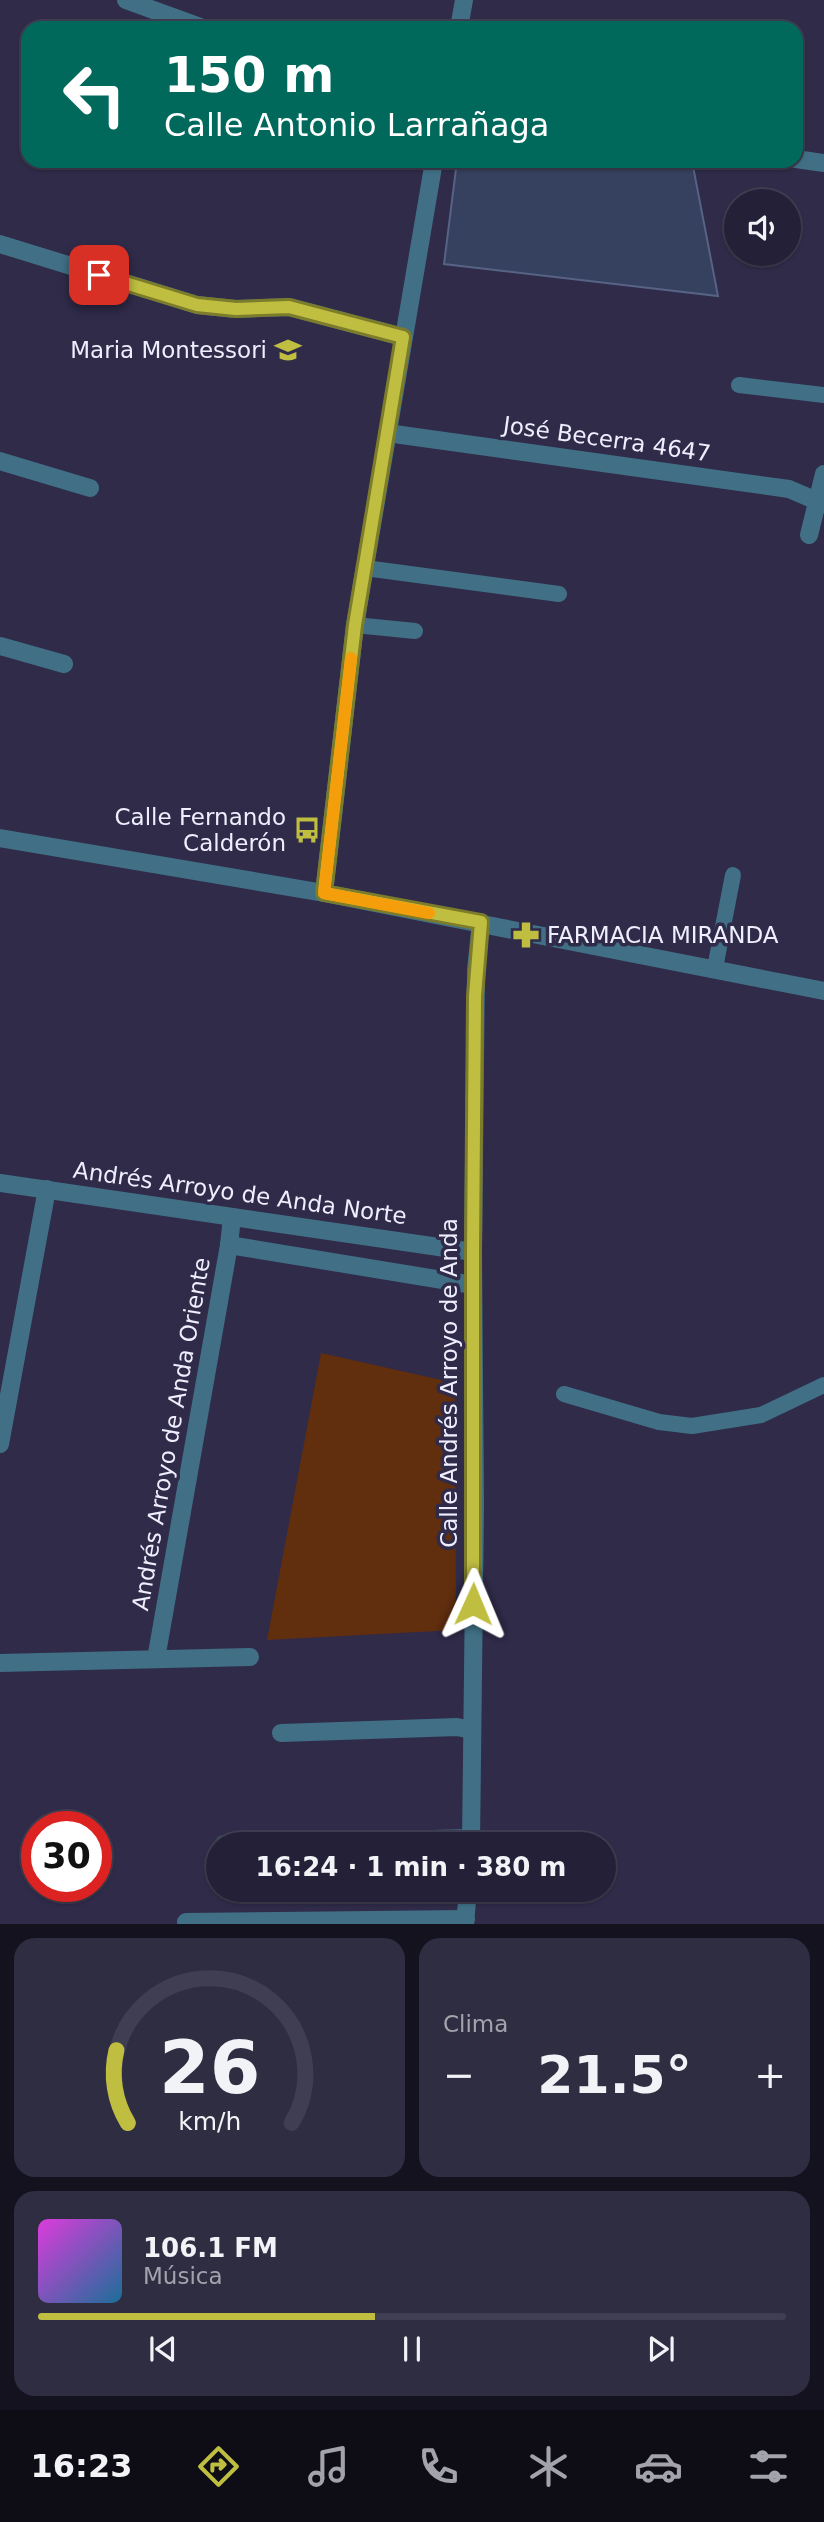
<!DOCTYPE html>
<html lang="es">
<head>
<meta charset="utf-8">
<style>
	:root { --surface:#232037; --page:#2f2d42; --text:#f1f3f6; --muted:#a3a3ad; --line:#403e52; --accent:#bfbe41 }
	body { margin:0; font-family:"DejaVu Sans",sans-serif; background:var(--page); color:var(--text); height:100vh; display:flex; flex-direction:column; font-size:26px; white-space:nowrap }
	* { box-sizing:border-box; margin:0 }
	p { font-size:23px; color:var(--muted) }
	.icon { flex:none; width:38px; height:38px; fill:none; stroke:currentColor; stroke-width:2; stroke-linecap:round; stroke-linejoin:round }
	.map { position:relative; height:1924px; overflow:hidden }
	.sheet { display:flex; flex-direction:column; gap:14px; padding:14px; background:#13121e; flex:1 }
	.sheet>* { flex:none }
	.hud { position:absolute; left:21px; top:21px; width:782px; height:147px; border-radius:21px; box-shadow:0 2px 5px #0004,0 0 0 2px var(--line); background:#00695c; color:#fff; overflow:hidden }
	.buttons { position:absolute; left:724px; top:189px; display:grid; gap:14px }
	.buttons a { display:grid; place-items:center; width:77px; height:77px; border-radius:50%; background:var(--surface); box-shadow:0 2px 5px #0004,0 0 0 2px var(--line); font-size:35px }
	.speed { position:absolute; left:21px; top:1811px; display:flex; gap:14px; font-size:35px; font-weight:700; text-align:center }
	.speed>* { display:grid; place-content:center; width:91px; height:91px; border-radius:50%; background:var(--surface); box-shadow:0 2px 5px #0004,0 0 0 2px var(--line); line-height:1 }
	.speed .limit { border:10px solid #d22; background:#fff; color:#111 }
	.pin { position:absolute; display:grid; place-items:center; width:60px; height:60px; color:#fff; margin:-30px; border-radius:14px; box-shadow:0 4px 10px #0006 }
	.me { position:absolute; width:77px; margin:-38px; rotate:1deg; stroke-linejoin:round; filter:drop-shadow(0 0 5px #0008) }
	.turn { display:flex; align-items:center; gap:24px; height:147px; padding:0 28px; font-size:32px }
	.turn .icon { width:91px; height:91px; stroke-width:2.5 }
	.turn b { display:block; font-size:49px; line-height:60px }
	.big { font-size:52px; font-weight:600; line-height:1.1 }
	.sheet .tile { flex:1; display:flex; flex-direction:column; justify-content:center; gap:10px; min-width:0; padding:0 24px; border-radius:21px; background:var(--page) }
	.sheet .dial { align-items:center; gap:0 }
	.dial svg { height:182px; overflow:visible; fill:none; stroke:var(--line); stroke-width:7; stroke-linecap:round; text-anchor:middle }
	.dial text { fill:var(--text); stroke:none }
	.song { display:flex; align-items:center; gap:21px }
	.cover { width:84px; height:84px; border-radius:10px; background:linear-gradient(135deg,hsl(300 70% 55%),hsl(200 70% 35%)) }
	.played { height:7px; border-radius:4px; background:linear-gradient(90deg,var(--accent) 45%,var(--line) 45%) }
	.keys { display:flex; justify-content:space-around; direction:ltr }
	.heat { display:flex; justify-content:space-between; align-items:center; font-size:38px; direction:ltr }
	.sheet .tiles { flex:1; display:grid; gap:14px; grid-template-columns:1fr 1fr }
	.tile:last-child { grid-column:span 2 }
	.trip { position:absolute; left:206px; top:1832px; width:410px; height:70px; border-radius:35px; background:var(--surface); box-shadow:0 2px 5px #0004,0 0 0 2px var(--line); font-weight:600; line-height:70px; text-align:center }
	.tabs { display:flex; height:112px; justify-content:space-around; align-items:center; background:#0e0d16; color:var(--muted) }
	.tabs .icon { width:49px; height:49px }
	.tabs .selected { color:var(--accent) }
	.tabs b { font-size:32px; color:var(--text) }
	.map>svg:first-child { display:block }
	.green { fill:#612e0e }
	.building { fill:#36405f; stroke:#576384; stroke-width:2 }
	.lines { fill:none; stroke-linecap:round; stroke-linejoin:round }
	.service { stroke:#417086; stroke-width:16 }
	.minor { stroke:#417086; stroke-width:18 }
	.route-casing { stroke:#7c7c2a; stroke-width:18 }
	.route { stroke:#bfbe41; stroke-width:12 }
	.slow { stroke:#f59e0b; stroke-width:12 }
	.labels { text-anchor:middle; stroke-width:7; stroke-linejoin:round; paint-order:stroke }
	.poi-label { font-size:23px; fill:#efeefe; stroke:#2f2b49; text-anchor:end }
	.street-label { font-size:23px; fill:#efeefe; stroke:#2f2b49 }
</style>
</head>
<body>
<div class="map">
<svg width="824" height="1924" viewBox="0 0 824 1924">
	<rect width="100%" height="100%" fill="#2f2b49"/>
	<path class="green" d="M321,1353L455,1383L456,1630L267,1640Z"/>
	<path class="building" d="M457,161H692L718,296L444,264Z"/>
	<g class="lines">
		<g class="service">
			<path d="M739,385L824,395"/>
			<path d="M365,568L559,594"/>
			<path d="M355,625L415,631"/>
			<path d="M715,968L733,875"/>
			<path d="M564,1394L659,1422L692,1426L761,1415L824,1385"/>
		</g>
		<g class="minor">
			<path d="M126,0L203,28"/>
			<path d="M459,28L464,0"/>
			<path d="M796,159L824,163"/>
			<path d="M0,244L197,305L236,309L289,307L403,337"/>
			<path d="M387,433L789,489L824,504"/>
			<path d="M0,461L90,488"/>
			<path d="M809,535L824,474"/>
			<path d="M0,646L64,664"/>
			<path d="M0,838L324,893L824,991"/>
			<path d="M324,893L355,625L434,161"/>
			<path d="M0,1183L473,1252"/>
			<path d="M229,1245L473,1285"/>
			<path d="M0,1444L47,1189"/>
			<path d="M156,1659L229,1245L232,1217"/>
			<path d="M0,1663L250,1657"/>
			<path d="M281,1733L457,1727L472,1730"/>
			<path d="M224,1844L472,1838"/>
			<path d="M471,1844L475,1504L473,1252L476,970L481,922"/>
			<path d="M186,1922L466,1919"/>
			<path d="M465,1924L468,1890"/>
		</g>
	</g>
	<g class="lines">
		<g class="route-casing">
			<path id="route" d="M99,275L197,305L236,309L289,307L403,337L355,625L324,893L481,922L475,996L473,1252V1604"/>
		</g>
		<use href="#route" class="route"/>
		<path class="slow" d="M351,658L324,893L429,913"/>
	</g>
	<defs>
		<g id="school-bare" transform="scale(2.1)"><path d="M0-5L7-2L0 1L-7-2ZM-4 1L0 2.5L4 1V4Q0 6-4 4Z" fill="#bfbe41" stroke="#2f2b49" stroke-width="2.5" paint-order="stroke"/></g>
		<g id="bus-bare" transform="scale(2.1)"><path d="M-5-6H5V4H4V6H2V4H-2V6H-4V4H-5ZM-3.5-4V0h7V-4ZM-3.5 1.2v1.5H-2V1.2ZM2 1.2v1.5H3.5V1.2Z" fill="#bfbe41" stroke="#2f2b49" stroke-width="2.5" paint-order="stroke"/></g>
		<g id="pharmacy-bare" transform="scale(2.1)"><path d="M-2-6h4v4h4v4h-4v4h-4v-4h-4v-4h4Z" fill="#bfbe41" stroke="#2f2b49" stroke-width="2.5" paint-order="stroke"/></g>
	</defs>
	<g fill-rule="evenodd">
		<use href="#school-bare" x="288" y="350"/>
		<use href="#bus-bare" x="307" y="830"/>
		<use href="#pharmacy-bare" x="526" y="935"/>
	</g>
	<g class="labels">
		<g class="poi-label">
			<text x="267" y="358">Maria Montessori</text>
			<text x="286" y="825">Calle Fernando<tspan x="286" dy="26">Calderón</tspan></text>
			<text x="547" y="943" text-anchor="start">FARMACIA MIRANDA</text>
		</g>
		<g class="street-label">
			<text transform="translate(607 439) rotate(8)" y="8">José Becerra 4647</text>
			<text transform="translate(240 1193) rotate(8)" y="8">Andrés Arroyo de Anda Norte</text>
			<text transform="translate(449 1383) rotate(-90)" y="8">Calle Andrés Arroyo de Anda</text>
			<text transform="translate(171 1434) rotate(-80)" y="8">Andrés Arroyo de Anda Oriente</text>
		</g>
	</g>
</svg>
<div class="buttons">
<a><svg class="icon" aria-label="sound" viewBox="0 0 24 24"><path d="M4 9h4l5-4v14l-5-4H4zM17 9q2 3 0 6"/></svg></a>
</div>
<div class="speed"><div class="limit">30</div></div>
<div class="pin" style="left:99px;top:275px;background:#d93025"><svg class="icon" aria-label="arrive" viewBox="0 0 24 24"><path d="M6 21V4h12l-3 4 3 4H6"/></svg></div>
<svg class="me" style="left:473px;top:1604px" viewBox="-20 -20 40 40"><path d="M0-17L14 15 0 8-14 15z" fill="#bfbe41" stroke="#fff" stroke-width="4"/></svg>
<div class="trip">16:24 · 1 min · 380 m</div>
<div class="hud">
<div class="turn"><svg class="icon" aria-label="left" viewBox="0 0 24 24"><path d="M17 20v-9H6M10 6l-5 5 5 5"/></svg><div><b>150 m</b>Calle Antonio Larrañaga</div></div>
</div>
</div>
<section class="sheet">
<div class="tiles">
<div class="tile dial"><svg viewBox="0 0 100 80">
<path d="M14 69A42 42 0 1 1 86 69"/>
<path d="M14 69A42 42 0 0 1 9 37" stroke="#bfbe41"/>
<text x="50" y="56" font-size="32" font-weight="700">26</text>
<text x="50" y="72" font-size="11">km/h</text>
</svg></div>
<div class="tile"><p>Clima</p>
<div class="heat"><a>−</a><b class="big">21.5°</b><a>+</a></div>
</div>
<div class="tile">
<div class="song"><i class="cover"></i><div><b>106.1 FM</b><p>Música</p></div></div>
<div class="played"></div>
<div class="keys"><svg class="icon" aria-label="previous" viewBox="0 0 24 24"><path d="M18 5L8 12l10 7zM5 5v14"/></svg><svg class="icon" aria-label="pause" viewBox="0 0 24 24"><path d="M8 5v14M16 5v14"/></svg><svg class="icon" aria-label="next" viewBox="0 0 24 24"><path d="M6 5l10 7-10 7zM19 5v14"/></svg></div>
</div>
</div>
</section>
<nav class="tabs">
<b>16:23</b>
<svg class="icon selected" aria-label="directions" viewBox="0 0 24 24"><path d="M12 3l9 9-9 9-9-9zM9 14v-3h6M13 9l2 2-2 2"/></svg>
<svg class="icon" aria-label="music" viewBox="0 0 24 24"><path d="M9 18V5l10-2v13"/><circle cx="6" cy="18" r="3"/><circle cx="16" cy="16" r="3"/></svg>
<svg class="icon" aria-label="phone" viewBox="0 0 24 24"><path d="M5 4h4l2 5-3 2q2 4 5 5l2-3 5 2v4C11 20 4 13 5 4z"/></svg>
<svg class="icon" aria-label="climate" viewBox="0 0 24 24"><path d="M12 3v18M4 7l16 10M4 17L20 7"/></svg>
<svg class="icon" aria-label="car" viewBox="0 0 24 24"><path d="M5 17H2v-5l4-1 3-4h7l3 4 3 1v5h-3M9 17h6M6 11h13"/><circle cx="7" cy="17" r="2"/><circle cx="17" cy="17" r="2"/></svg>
<svg class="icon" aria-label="filters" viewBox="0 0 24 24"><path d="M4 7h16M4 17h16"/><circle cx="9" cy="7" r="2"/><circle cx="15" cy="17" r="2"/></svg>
</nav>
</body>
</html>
